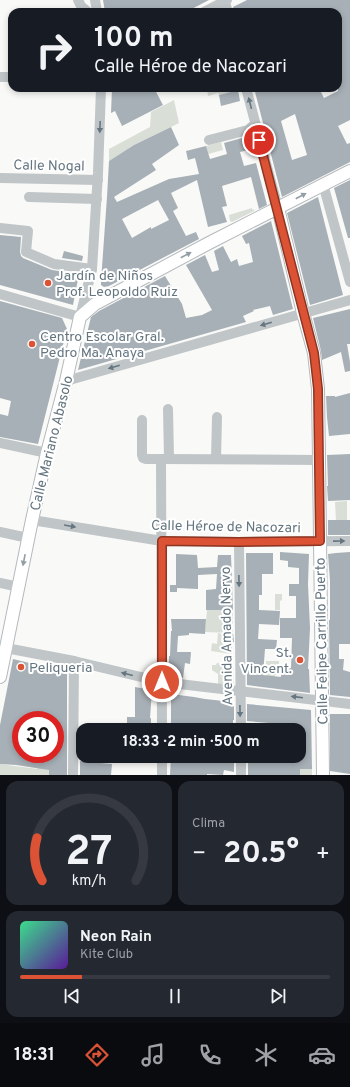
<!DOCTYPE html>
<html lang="es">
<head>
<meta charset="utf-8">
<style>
	:root { --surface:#171b24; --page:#242831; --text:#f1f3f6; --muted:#9ea1a6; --line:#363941; --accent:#db5235 }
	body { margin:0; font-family:Overpass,sans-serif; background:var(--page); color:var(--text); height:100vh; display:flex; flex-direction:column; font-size:15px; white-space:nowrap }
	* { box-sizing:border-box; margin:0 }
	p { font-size:13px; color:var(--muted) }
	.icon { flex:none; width:22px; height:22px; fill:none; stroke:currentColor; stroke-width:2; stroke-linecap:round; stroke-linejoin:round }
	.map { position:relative; height:775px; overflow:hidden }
	.sheet { display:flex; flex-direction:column; gap:6px; padding:6px; background:#0d0f14; flex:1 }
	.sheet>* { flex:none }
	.hud { position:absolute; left:8px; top:8px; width:334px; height:84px; border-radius:12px; box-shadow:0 2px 6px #0003; background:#171b24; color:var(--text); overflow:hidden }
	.speed { position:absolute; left:12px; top:711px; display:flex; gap:8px; font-size:20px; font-weight:700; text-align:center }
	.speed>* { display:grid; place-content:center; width:52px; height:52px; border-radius:50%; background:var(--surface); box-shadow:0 2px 6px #0003; line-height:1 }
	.speed .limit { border:6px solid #d22; background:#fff; color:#111 }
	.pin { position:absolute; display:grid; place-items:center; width:34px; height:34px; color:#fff; margin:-17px; border:2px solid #fff; border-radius:50%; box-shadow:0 1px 4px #0007 }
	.me { position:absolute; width:44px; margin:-22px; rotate:0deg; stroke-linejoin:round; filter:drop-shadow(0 0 3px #0008) }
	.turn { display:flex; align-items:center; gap:14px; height:84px; padding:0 20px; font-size:18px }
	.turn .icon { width:52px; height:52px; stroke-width:2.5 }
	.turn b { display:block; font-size:28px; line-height:34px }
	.big { font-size:30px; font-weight:700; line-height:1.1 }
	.sheet .card { flex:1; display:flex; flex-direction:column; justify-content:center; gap:6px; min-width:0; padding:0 14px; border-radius:12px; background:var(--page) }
	.sheet .dial { align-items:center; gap:0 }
	.dial svg { height:104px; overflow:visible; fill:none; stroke:var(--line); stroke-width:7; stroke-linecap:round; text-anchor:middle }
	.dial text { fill:var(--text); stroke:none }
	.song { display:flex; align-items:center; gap:12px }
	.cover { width:48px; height:48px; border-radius:6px; background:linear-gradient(135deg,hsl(150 70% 55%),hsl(270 70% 35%)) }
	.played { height:4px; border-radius:2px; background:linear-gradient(90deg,var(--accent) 20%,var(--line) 20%) }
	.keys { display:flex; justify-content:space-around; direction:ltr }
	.heat { display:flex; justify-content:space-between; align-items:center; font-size:22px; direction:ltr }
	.sheet .tiles { flex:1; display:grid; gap:6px; grid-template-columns:1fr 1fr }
	.card:last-child { grid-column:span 2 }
	.trip { position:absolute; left:76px; top:723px; width:230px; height:40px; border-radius:12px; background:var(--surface); box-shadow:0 2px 6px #0003; font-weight:700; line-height:40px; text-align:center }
	.menu { display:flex; height:64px; justify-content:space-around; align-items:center; background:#090b0e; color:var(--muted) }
	.menu .icon { width:28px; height:28px }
	.menu .selected { color:var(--accent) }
	.menu b { font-size:18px; color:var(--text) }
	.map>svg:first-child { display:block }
	.green { fill:#d9ded6 }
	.building { fill:#a7b0b6; fill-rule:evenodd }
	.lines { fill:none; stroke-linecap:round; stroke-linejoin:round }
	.major-casing { stroke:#b4b9bd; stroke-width:14 }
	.minor { stroke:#c0c5c8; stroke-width:10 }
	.major { stroke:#fff; stroke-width:12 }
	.oneway { fill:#657680 }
	.oneway2 { fill:#939fa6 }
	.route-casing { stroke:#8e3522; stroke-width:10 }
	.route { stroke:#db5235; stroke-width:7 }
	.poi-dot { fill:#db5235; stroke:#fff; stroke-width:1.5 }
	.labels { text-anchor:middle; stroke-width:4; stroke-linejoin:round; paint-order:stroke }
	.street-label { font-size:14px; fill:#657680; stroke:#fff }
	.poi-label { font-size:14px; fill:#657680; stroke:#fff; text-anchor:start }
</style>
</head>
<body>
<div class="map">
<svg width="350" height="775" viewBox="0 0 350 775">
	<rect width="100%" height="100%" fill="#f9f9f7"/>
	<g class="green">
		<path d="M207,88H237L238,90L219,95L218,93L208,96Z"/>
		<path d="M174,100L179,123L134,145L109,161V149L150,127L151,112Z"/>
		<path d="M221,142L223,150L208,154L206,146Z"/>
		<path d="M252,208V210L254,209V211L232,222L230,221L229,215Z"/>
		<path d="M347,501V520L336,521L335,502Z"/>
		<path d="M275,594H282V600L280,601V610H275Z"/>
		<path d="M207,610H233V633L205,632Z"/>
		<path d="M218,633L222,634L221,642H224V646L232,647V654L211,651L212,643L217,644Z"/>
		<path d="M266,661H279V675H275V678H266Z"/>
		<path d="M217,663L227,664V666H233L234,685H218V674L212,670V665H216Z"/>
		<path d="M39,758H49V775H0V764L37,769Z"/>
		<rect x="300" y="769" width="12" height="6"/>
	</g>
	<g class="building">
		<path d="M103,0H209L186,12H105Z"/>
		<path d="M247,0H350V120L338,126L347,144L350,143V162L282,197L254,88H319L324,98L338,91V12H234L233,7ZM295,114L307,155L292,160L281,121Z"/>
		<path d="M112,88H154L163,105L122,126L115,111L111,113Z"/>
		<path d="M238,90L240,101L221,106L219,95Z"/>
		<path d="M171,127L179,145L152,164L156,170L114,197L117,202L169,179L199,174L195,158L188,160L186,151L206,146L210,159L227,154L224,143L249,136L252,149L240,152L244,166L256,163L267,205L259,209L251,177L222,186L227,206L222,207L227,222L208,227L197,180L171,193L178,208L173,211L186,236L196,232L199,239L109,286L104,287L101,285V281L107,197L109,161L134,145ZM158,200L169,220L151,229V227L132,238L122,219Z"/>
		<path d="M350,180V238H348L334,188Z"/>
		<path d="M318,197L343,295L310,305L287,213Z"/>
		<path d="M271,221L293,309L273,315L270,306L253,310L254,311L243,316L246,322L78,370L91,317L99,311L165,276L182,304L186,318L202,315L212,310L186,265L205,255L212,272L219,270L214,251L223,246L231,262L237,259L239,266L253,262L249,243L246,244L242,236Z"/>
		<path d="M0,235L21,237L20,252L21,256L23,258L52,270L79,274L73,305L0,285Z"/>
		<path d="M64,251L83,256L82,261L62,258Z"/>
		<path d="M0,301L62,318L67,329L38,444L0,437V414L8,416L11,401L0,398Z"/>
		<path d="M350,309V344H347L350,362V371L345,372L341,352L322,360L321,351L313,318Z"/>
		<path d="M350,393V434L329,436L327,417L326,396H335V397Z"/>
		<path d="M350,454V500L328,501L327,486H328L327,455Z"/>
		<rect x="328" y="520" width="22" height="15"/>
		<path d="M280,552L309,554L308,584L310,628L308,669H309L310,693L247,685L246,553H273V574H262V595H259V610L280,611L279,625L259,624L258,639L277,640L276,649H265L263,675L281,677V667L291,668L292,638H280V618H296V596H289V584H299V568L288,567V561L280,560Z"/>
		<path d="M350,552V644H339V659H344L343,670L350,672V697L330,695L329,620H330V581L328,554L336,553Z"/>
		<path d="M176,554L197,555L198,568L217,567L218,555H231L233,610H206V590L216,589L217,574L198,575V589L177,588V592H170V585H176Z"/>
		<path d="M171,619H206L205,634L189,633V635L178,636L177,652H191L190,664L185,663L183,678L169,676V656H170L171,631H172Z"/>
		<path d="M233,633L234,642H225L224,634Z"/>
		<path d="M13,659L67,672V775H49V770L16,765L0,764V725ZM21,720H55V754H21Z"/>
		<path d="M135,687L152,690L150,718H151V730H127V717H135Z"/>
		<path d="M171,694L194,697L205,699L233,702V703H234V720H233V730H216V727L198,726V730H171Z"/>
		<path d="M247,704L311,710L312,769H300V775H248V756H299V730H269V723L247,721Z"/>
		<path d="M330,714H350V774L330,771Z"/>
		<path d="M171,756H234V772L224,770L223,775L207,774V775H170Z"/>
		<path d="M80,761L112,764L111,775H80Z"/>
	</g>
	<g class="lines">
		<g class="major-casing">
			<g id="major">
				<path d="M278,208L303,313L314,353L318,389L319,460L323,775"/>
				<path d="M0,677L32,520L47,453L66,381L80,317L95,304L209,243L350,171"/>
			</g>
		</g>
		<g class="minor">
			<path d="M78,0L81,6L88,12"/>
			<path d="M95,0L97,12"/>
			<path d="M224,0L228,12"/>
			<path d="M204,12L227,0"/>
			<path d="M0,77H12"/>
			<path d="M246,88L278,208"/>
			<path d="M209,140L248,130L255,124"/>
			<path d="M0,178L98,180"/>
			<path d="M323,184L350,282"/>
			<path d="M29,197L97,199"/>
			<path d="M0,228L28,231L26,252L54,264L92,269"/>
			<path d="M0,294L80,317L92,269L98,173L101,88"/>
			<path d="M66,381L350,300"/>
			<path d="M168,409L169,459"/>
			<path d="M142,420V455L143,458L146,459H161L319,460"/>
			<path d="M0,443L47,453"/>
			<path d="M161,459L162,730"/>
			<path d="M216,459L217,417"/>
			<path d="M32,520L162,541L239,542L350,541"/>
			<path d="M0,532L28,538"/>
			<path d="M239,542L241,730"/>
			<path d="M0,583L19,587"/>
			<path d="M6,648L74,661L162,682L350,704"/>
			<path d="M241,756V775"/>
			<path d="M73,775L74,661"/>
			<path d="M162,775V756"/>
		</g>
		<use href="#major" class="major"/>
	</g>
	<defs><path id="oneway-solid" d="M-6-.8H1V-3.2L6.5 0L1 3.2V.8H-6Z"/></defs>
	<g class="oneway">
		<use href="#oneway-solid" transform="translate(250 103) rotate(-104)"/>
		<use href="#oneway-solid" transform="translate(100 127) rotate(92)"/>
		<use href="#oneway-solid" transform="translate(266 324) rotate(164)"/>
		<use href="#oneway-solid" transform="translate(114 367) rotate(164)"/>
		<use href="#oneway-solid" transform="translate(70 526) rotate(10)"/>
		<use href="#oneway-solid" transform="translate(339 541) rotate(-1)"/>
		<use href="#oneway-solid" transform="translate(239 581) rotate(89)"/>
		<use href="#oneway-solid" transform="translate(127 674) rotate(-166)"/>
		<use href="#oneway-solid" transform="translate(297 697) rotate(-173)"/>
		<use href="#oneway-solid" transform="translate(240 711) rotate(89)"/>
	</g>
	<g class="oneway2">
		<use href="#oneway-solid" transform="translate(301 196) rotate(-28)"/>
		<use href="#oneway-solid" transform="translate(186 255) rotate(-28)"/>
		<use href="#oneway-solid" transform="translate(24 560) rotate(101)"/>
	</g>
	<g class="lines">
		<g class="route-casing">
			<path id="route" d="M162,682V541L238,542L320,541L318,389L314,353L259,140"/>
		</g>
		<use href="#route" class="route"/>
	</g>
	<g class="poi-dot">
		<circle cx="48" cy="283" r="4"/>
		<circle cx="32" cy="344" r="4"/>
		<circle cx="300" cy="660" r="4"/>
		<circle cx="21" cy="667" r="4"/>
	</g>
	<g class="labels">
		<g class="street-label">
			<text transform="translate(49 165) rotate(1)" y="5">Calle Nogal</text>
			<text transform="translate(51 443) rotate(-76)" y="5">Calle Mariano Abasolo</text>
			<text transform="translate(226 526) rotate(1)" y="5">Calle Héroe de Nacozari</text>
			<text transform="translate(226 636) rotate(-91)" y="5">Avenida Amado Nervo</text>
			<text transform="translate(321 641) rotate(-91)" y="5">Calle Felipe Carrillo Puerto</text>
		</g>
		<g class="poi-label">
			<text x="56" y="280">Jardín de Niños<tspan x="56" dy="16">Prof. Leopoldo Ruiz</tspan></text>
			<text x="40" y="341">Centro Escolar Gral.<tspan x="40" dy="16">Pedro Ma. Anaya</tspan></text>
			<text x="292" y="657" text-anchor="end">St.<tspan x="292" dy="16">Vincent.</tspan></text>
			<text x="29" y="672">Peliqueria</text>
		</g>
	</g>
</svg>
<div class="speed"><div class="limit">30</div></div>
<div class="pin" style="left:259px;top:140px;background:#d93025"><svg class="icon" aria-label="arrive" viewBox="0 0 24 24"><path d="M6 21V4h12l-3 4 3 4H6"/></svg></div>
<svg class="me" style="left:162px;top:682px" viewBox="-20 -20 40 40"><circle r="17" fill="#db5235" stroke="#fff" stroke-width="3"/><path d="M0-11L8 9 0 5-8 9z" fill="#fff"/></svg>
<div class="trip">18:33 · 2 min · 500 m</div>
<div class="hud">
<div class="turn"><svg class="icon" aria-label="right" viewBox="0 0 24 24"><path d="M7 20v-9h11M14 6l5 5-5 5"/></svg><div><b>100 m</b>Calle Héroe de Nacozari</div></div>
</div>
</div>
<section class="sheet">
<div class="tiles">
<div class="card dial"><svg viewBox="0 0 100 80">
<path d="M14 69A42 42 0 1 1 86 69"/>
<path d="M14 69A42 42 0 0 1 10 36" stroke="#db5235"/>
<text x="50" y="56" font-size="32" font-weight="700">27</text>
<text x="50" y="72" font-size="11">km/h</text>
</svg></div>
<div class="card"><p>Clima</p>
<div class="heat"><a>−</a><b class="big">20.5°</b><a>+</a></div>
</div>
<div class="card">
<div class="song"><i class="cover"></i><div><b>Neon Rain</b><p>Kite Club</p></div></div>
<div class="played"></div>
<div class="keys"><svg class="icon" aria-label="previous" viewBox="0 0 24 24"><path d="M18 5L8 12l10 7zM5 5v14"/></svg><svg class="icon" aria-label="pause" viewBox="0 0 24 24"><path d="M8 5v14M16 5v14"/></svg><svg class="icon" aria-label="next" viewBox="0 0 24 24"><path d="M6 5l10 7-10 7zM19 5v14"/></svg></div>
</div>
</div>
</section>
<nav class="menu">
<b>18:31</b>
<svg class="icon selected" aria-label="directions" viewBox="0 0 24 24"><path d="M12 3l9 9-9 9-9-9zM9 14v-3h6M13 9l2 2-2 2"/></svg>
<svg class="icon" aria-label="music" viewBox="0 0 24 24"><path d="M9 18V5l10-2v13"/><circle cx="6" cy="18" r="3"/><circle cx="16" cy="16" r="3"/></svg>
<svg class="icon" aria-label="phone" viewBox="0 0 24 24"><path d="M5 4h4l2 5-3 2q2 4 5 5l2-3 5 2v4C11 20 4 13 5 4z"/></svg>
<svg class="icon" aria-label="climate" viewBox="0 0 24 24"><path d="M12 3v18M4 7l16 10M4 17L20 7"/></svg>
<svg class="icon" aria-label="car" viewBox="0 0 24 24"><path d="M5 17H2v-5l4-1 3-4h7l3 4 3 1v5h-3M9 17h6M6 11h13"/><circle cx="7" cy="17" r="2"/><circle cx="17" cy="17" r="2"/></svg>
</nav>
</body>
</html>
